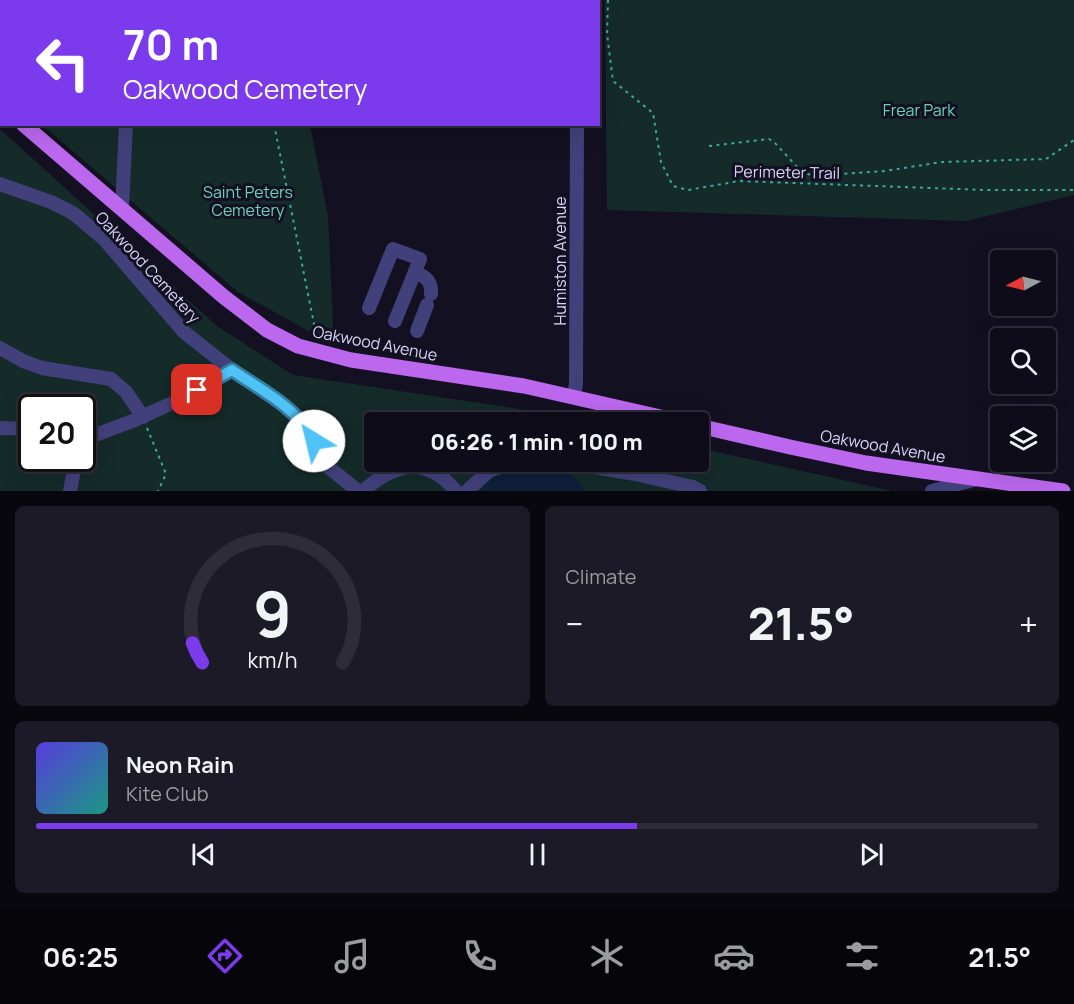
<!DOCTYPE html>
<html lang="en">
<head>
<meta charset="utf-8">
<style>
	:root { --surface:#0e0c19; --page:#1c1a26; --text:#f1f3f6; --muted:#9b9ba2; --line:#2e2c38; --accent:#7c3aed }
	body { margin:0; font-family:Manrope,sans-serif; background:var(--page); color:var(--text); height:100vh; display:flex; flex-direction:column; font-size:22px; white-space:nowrap }
	* { box-sizing:border-box; margin:0 }
	p { font-size:20px; color:var(--muted) }
	.icon { flex:none; width:33px; height:33px; fill:none; stroke:currentColor; stroke-width:2; stroke-linecap:round; stroke-linejoin:round }
	.map { position:relative; height:491px; overflow:hidden }
	.panel { display:flex; flex-direction:column; gap:15px; padding:15px; background:#08070e; flex:1 }
	.panel>* { flex:none }
	.hud { position:absolute; left:0px; top:0px; width:600px; height:126px; box-shadow:0 6px 24px #0002,0 0 0 2px var(--line); background:#7c3aed; color:#fff; overflow:hidden }
	.needle { width:39px; rotate:263deg }
	.buttons { position:absolute; left:990px; top:250px; display:grid; gap:12px }
	.buttons a { display:grid; place-items:center; width:66px; height:66px; border-radius:6px; background:var(--surface); box-shadow:0 6px 24px #0002,0 0 0 2px var(--line); font-size:30px }
	.speed { position:absolute; left:18px; top:394px; display:flex; gap:12px; font-size:30px; font-weight:700; text-align:center }
	.speed>* { display:grid; place-content:center; width:78px; height:78px; border-radius:50%; background:var(--surface); box-shadow:0 6px 24px #0002,0 0 0 2px var(--line); line-height:1 }
	.speed .limit { border:3px solid #111; border-radius:9px; background:#fff; color:#111 }
	.pin { position:absolute; display:grid; place-items:center; width:51px; height:51px; color:#fff; margin:-26px; border-radius:12px; box-shadow:0 3px 9px #0006 }
	.me { position:absolute; width:66px; margin:-33px; rotate:324deg; stroke-linejoin:round; filter:drop-shadow(0 0 4px #0008) }
	.turn { display:flex; align-items:center; gap:21px; height:126px; padding:0 24px; font-size:27px }
	.turn .icon { width:78px; height:78px; stroke-width:2.5 }
	.turn b { display:block; font-size:42px; line-height:51px }
	.big { font-size:45px; font-weight:800; line-height:1.1 }
	.panel .tile { flex:1; display:flex; flex-direction:column; justify-content:center; gap:9px; min-width:0; padding:0 21px; border-radius:9px; background:var(--page) }
	.panel .dial { align-items:center; gap:0 }
	.dial svg { height:156px; overflow:visible; fill:none; stroke:var(--line); stroke-width:7; stroke-linecap:round; text-anchor:middle }
	.dial text { fill:var(--text); stroke:none }
	.song { display:flex; align-items:center; gap:18px }
	.cover { width:72px; height:72px; border-radius:9px; background:linear-gradient(135deg,hsl(250 70% 55%),hsl(170 70% 35%)) }
	.played { height:6px; border-radius:3px; background:linear-gradient(90deg,var(--accent) 60%,var(--line) 60%) }
	.keys { display:flex; justify-content:space-around; direction:ltr }
	.heat { display:flex; justify-content:space-between; align-items:center; font-size:33px; direction:ltr }
	.panel .tiles { flex:1; display:grid; gap:15px; grid-template-columns:1fr 1fr }
	.tile:last-child { grid-column:span 2 }
	.trip { position:absolute; left:364px; top:412px; width:345px; height:60px; border-radius:6px; background:var(--surface); box-shadow:0 6px 24px #0002,0 0 0 2px var(--line); font-weight:800; line-height:60px; text-align:center }
	.tab-bar { display:flex; height:96px; justify-content:space-around; align-items:center; background:#06050a; color:var(--muted) }
	.tab-bar .icon { width:42px; height:42px }
	.tab-bar .on { color:var(--accent) }
	.tab-bar b { font-size:27px; color:var(--text) }
	.map>svg:first-child { display:block }
	.green { fill:#142b2a; fill-rule:evenodd }
	.water { fill:#0f1f3b }
	.lines { fill:none; stroke-linecap:round; stroke-linejoin:round }
	.path { stroke:#3ca8a1; stroke-width:2; stroke-dasharray:3 4.5; stroke-linecap:butt }
	.minor { stroke:#42407b; stroke-width:14 }
	.major { stroke:#bb68ee; stroke-width:15 }
	.route-casing { stroke:#337fa1; stroke-width:15 }
	.route { stroke:#4fc3f7; stroke-width:10 }
	.labels { text-anchor:middle; stroke-width:6; stroke-linejoin:round; paint-order:stroke }
	.park-label { font-size:16px; fill:#69d2b7; stroke:#131021 }
	.street-label { font-size:16px; fill:#d9d5fa; stroke:#131021 }
</style>
</head>
<body>
<div class="map">
<svg width="1074" height="491" viewBox="0 0 1074 491">
	<rect width="100%" height="100%" fill="#131021"/>
	<g class="green">
		<path d="M0,0H279L280,1L2,2L1,90Z"/>
		<path d="M605,0H1074V195L966,221L607,210Z"/>
		<path d="M42,125H310L328,216L334,345L238,292Z"/>
		<path d="M0,129L217,326L293,375L533,411L585,423H375V462H699V448L892,491H0ZM32,408H82V459H32Z"/>
	</g>
	<path class="water" d="M560,466L565,467C569,478 581,479 584,491H480C490,470 534,464 555,470Z"/>
	<g class="lines">
		<g class="path">
			<path d="M249,0L250,2"/>
			<path d="M608,0L607,34L613,81L653,113L661,162L673,186L688,190L739,181L985,190H1074"/>
			<path d="M274,124L317,339"/>
			<path d="M709,146L769,139L774,142L799,169L810,175H827L885,171L942,162L1046,159L1074,140"/>
			<path d="M147,428L166,474L158,491"/>
		</g>
		<g class="minor">
			<path d="M123,0V2"/>
			<path d="M575,0V2"/>
			<path d="M0,184L51,202L73,213L103,238L184,332L232,370L290,410L308,429L327,466L358,491"/>
			<path d="M122,209L126,124"/>
			<path d="M415,272C426,277 432,281 431,294"/>
			<path d="M369,308L393,249L420,259L395,321"/>
			<path d="M417,331L427,305"/>
			<path d="M0,348L23,361L42,368L111,379L126,392L143,417"/>
			<path d="M574,397L576,383L577,124"/>
			<path d="M0,428L32,429"/>
			<path d="M82,440L135,420L179,400L232,370"/>
			<path d="M565,462L635,474L693,487L700,491"/>
			<path d="M70,491L76,459"/>
			<path d="M363,491C395,463 426,455 456,491"/>
			<path d="M467,491L490,470L518,462"/>
			<path d="M932,491L977,479"/>
		</g>
		<g class="major">
			<path d="M0,105L2,106"/>
			<path d="M23,124L224,297L267,330L298,346L351,360L524,386L687,423"/>
			<path d="M699,426L790,447L866,463L1063,491"/>
		</g>
	</g>
	<g class="lines">
		<g class="route-casing">
			<path id="route" d="M197,390L232,370C261,390 298,408 314,441"/>
		</g>
		<use href="#route" class="route"/>
	</g>
	<g class="labels">
		<g class="park-label">
			<text x="919" y="116">Frear Park</text>
			<text x="248" y="198">Saint Peters<tspan x="248" dy="18">Cemetery</tspan></text>
		</g>
		<g class="street-label">
			<text transform="translate(787 172) rotate(1)" y="6">Perimeter Trail</text>
			<text transform="translate(560 261) rotate(-90)" y="6">Humiston Avenue</text>
			<text transform="translate(148 267) rotate(47)" y="6">Oakwood Cemetery</text>
			<text transform="translate(375 343) rotate(11)" y="6">Oakwood Avenue</text>
			<text transform="translate(883 446) rotate(10)" y="6">Oakwood Avenue</text>
		</g>
	</g>
</svg>
<div class="buttons">
<a><svg class="needle" viewBox="-14 -14 28 28"><path d="M0-13l5 13h-10z" fill="#e53935"/><path d="M0 13l5-13h-10z" fill="#9b9ba2"/></svg></a>
<a><svg class="icon" aria-label="search" viewBox="0 0 24 24"><circle cx="10" cy="10" r="6"/><path d="M15 15l6 6"/></svg></a>
<a><svg class="icon" aria-label="layers" viewBox="0 0 24 24"><path d="M12 4l9 5-9 5-9-5zM3 14l9 5 9-5"/></svg></a>
</div>
<div class="speed"><div class="limit">20</div></div>
<div class="pin" style="left:197px;top:390px;background:#d93025"><svg class="icon" aria-label="arrive" viewBox="0 0 24 24"><path d="M6 21V4h12l-3 4 3 4H6"/></svg></div>
<svg class="me" style="left:314px;top:441px" viewBox="-20 -20 40 40"><circle r="19" fill="#fff"/><path d="M0-13L10 11 0 6-10 11z" fill="#4fc3f7"/></svg>
<div class="trip">06:26 · 1 min · 100 m</div>
<div class="hud">
<div class="turn"><svg class="icon" aria-label="left" viewBox="0 0 24 24"><path d="M17 20v-9H6M10 6l-5 5 5 5"/></svg><div><b>70 m</b>Oakwood Cemetery</div></div>
</div>
</div>
<section class="panel">
<div class="tiles">
<div class="tile dial"><svg viewBox="0 0 100 80">
<path d="M14 69A42 42 0 1 1 86 69"/>
<path d="M14 69A42 42 0 0 1 9 59" stroke="#7c3aed"/>
<text x="50" y="56" font-size="32" font-weight="700">9</text>
<text x="50" y="72" font-size="11">km/h</text>
</svg></div>
<div class="tile"><p>Climate</p>
<div class="heat"><a>−</a><b class="big">21.5°</b><a>+</a></div>
</div>
<div class="tile">
<div class="song"><i class="cover"></i><div><b>Neon Rain</b><p>Kite Club</p></div></div>
<div class="played"></div>
<div class="keys"><svg class="icon" aria-label="previous" viewBox="0 0 24 24"><path d="M18 5L8 12l10 7zM5 5v14"/></svg><svg class="icon" aria-label="pause" viewBox="0 0 24 24"><path d="M8 5v14M16 5v14"/></svg><svg class="icon" aria-label="next" viewBox="0 0 24 24"><path d="M6 5l10 7-10 7zM19 5v14"/></svg></div>
</div>
</div>
</section>
<nav class="tab-bar">
<b>06:25</b>
<svg class="icon on" aria-label="directions" viewBox="0 0 24 24"><path d="M12 3l9 9-9 9-9-9zM9 14v-3h6M13 9l2 2-2 2"/></svg>
<svg class="icon" aria-label="music" viewBox="0 0 24 24"><path d="M9 18V5l10-2v13"/><circle cx="6" cy="18" r="3"/><circle cx="16" cy="16" r="3"/></svg>
<svg class="icon" aria-label="phone" viewBox="0 0 24 24"><path d="M5 4h4l2 5-3 2q2 4 5 5l2-3 5 2v4C11 20 4 13 5 4z"/></svg>
<svg class="icon" aria-label="climate" viewBox="0 0 24 24"><path d="M12 3v18M4 7l16 10M4 17L20 7"/></svg>
<svg class="icon" aria-label="car" viewBox="0 0 24 24"><path d="M5 17H2v-5l4-1 3-4h7l3 4 3 1v5h-3M9 17h6M6 11h13"/><circle cx="7" cy="17" r="2"/><circle cx="17" cy="17" r="2"/></svg>
<svg class="icon" aria-label="filters" viewBox="0 0 24 24"><path d="M4 7h16M4 17h16"/><circle cx="9" cy="7" r="2"/><circle cx="15" cy="17" r="2"/></svg>
<b>21.5°</b>
</nav>
</body>
</html>
